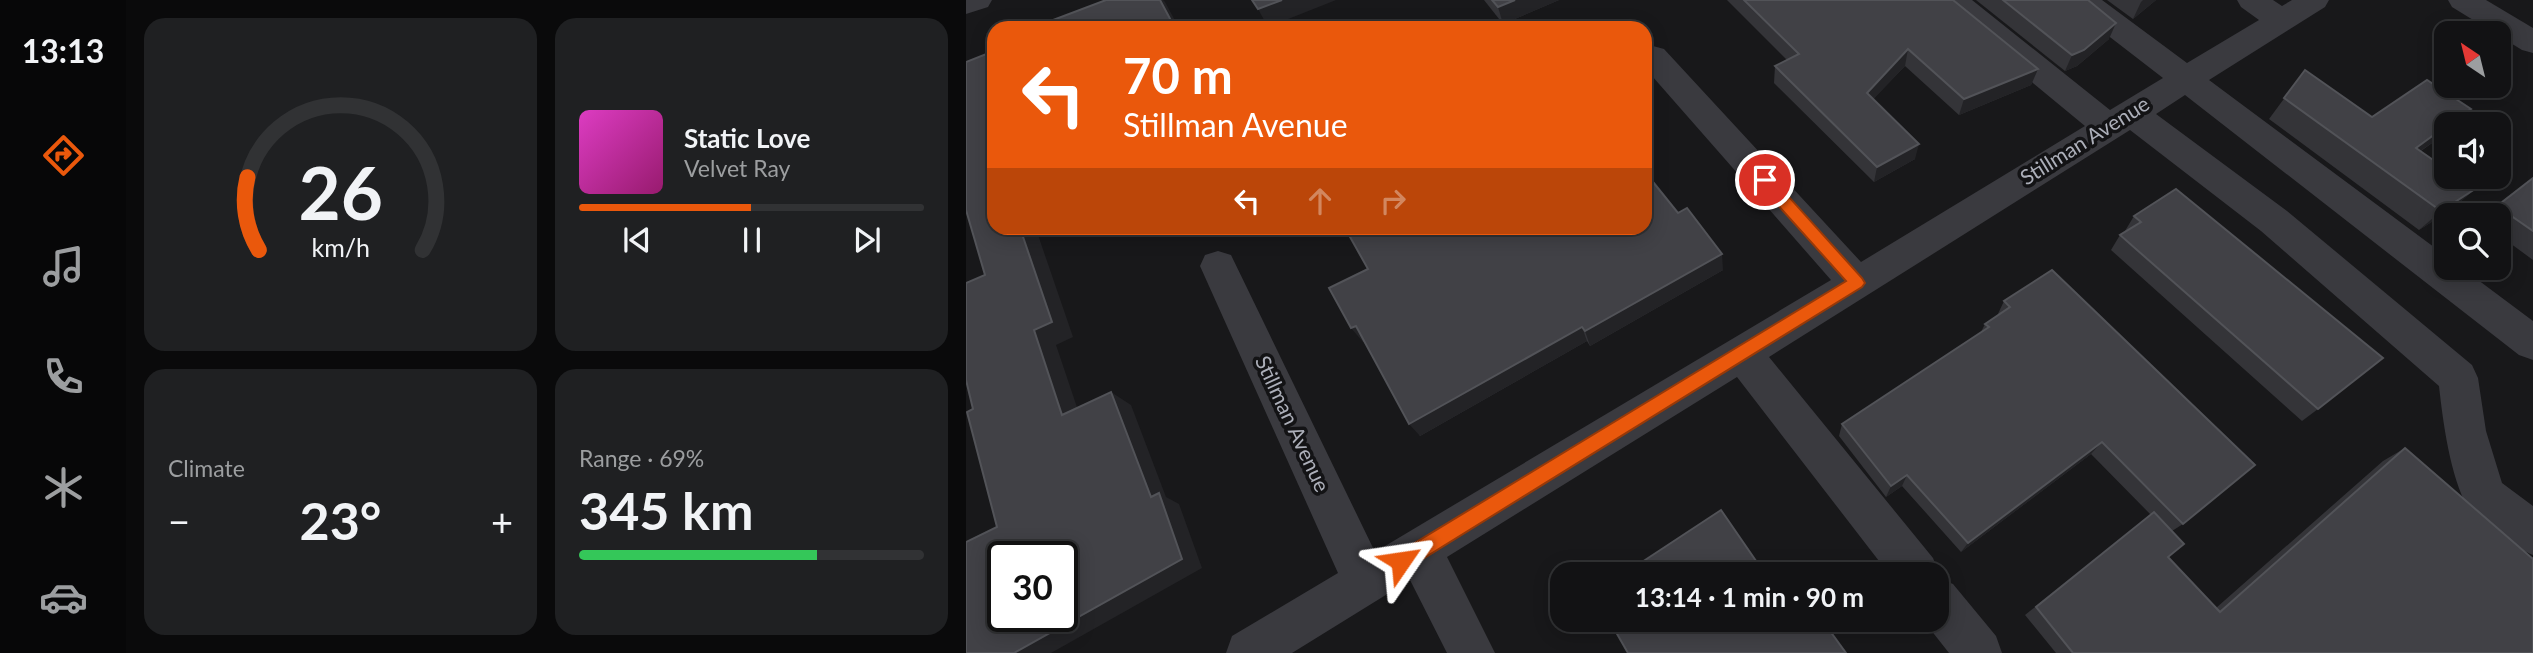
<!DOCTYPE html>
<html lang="en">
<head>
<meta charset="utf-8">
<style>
	:root { --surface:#121214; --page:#1f2022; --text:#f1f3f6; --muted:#9c9ea0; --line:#313234; --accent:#ea580c }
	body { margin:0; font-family:Lato,sans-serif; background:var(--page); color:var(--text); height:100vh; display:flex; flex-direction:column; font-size:26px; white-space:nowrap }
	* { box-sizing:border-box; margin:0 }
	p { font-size:23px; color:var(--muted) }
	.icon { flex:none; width:38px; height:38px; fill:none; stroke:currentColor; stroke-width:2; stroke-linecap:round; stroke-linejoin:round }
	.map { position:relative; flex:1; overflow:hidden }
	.drawer { display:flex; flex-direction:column; gap:18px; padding:18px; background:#0a0a0b; width:840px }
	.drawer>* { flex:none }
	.top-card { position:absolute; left:21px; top:21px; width:665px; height:214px; border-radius:21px; box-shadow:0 4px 18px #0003,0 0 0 2px var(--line); background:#ea580c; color:#fff; overflow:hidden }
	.needle { width:46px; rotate:325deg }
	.tools { position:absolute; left:1468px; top:21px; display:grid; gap:14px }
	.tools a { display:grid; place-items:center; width:77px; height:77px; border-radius:14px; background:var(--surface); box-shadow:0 4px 18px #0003,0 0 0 2px var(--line); font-size:35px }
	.speed { position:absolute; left:21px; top:541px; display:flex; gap:14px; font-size:35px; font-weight:700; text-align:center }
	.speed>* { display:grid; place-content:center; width:91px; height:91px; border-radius:50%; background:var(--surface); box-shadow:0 4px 18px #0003,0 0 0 2px var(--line); line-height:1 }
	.speed .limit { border:4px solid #111; border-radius:10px; background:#fff; color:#111 }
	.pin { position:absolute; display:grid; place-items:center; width:60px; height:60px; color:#fff; margin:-30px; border:4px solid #fff; border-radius:50%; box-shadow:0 2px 7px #0007 }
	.me { position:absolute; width:77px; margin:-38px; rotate:58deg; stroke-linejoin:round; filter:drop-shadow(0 0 5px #0008) }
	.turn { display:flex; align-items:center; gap:24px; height:147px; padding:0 21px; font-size:32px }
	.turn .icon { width:91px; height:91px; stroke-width:2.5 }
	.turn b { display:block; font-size:49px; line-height:60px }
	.lanes { display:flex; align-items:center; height:66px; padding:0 21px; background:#0003; justify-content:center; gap:35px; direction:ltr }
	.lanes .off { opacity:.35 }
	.big { font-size:52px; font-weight:700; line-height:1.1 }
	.drawer .widget { flex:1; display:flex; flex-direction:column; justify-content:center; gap:10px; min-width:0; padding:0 24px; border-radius:21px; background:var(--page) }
	.drawer .dial { align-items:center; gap:0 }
	.dial svg { height:182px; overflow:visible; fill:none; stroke:var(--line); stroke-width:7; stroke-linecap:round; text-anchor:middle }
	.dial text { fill:var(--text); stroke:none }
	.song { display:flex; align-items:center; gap:21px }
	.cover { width:84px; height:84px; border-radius:10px; background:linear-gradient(135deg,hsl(310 70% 55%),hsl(320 70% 35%)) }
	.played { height:7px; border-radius:4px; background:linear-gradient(90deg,var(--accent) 50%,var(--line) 50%) }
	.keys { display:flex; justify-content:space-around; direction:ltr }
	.heat { display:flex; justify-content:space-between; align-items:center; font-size:38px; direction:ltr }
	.charge { height:10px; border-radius:5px; background:linear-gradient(90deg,#34c759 69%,var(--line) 0) }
	.drawer .tiles { flex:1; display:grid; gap:18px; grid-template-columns:repeat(2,1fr) }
	.trip { position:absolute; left:584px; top:562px; width:399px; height:70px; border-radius:21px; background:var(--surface); box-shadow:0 4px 18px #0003,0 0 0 2px var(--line); font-weight:700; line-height:70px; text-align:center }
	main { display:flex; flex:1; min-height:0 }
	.tab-bar { display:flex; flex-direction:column; width:126px; justify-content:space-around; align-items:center; background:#070708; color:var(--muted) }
	.tab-bar .icon { width:49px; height:49px }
	.tab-bar .current { color:var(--accent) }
	.tab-bar b { font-size:32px; color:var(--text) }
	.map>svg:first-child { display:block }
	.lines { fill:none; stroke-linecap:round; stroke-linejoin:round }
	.minor { fill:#3a3a3f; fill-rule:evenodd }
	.wall { fill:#343438 }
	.shaded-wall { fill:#232326 }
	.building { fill:#414146; stroke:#525358; stroke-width:2; fill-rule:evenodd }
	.route { fill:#ea580c; stroke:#983908; stroke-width:2 }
	.labels { text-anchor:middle; stroke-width:7; stroke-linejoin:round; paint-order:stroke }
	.street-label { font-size:21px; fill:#acafb9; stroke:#131315 }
</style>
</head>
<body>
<main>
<nav class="tab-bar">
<b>13:13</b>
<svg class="icon current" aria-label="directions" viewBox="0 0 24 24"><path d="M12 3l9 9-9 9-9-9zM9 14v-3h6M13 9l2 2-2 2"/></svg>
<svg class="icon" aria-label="music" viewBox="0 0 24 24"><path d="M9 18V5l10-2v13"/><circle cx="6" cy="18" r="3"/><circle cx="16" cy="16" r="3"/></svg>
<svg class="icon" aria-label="phone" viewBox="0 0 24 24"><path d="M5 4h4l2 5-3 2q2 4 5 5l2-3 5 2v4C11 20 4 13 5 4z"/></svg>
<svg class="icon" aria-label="climate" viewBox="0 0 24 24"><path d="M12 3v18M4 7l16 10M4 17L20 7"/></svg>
<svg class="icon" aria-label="car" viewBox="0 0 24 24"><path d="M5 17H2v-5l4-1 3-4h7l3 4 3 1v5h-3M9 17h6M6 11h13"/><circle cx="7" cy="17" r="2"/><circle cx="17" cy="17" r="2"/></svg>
</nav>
<section class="drawer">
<div class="tiles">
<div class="widget dial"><svg viewBox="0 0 100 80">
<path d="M14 69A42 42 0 1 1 86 69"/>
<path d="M14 69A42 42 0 0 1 9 37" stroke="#ea580c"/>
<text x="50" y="56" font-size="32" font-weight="700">26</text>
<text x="50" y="72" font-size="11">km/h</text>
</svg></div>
<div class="widget">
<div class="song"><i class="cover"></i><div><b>Static Love</b><p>Velvet Ray</p></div></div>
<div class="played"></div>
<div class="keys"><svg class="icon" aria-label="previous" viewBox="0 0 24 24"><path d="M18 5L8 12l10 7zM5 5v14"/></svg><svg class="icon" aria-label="pause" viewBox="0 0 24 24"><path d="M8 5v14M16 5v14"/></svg><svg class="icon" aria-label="next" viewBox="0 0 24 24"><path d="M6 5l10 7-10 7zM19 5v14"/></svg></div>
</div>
<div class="widget"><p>Climate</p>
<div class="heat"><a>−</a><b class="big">23°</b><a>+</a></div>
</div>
<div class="widget"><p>Range · 69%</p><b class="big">345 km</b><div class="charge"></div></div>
</div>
</section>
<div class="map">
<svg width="1567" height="653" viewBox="0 0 1567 653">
	<rect width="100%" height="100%" fill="#18181a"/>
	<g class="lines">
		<g class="minor">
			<path d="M0,0H26L22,7L0,14Z"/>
			<path d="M971,0H1006L1144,110L1197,78L1105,7L1101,0H1136L1221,63L1293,20L1275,7L1271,0H1307L1316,6L1326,0H1363L1359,7L1243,80L1480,256V268H1496L1567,321V360L1553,355L1219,95L1190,114L1321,211L1506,365L1512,378L1520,431L1536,483L1567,506V555C1550,548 1510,523 1502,508C1484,476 1477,422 1473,386L1295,231L1164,130L803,357L967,558L973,574L972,578L987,584L1030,636L1036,653H983L957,620H971V574H923L771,377L481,557L529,653H481L444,580L326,653H260L266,636L372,573L234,266L239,255L252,251L265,255L409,552L865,280L679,68V48L687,46L698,49L895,262L1119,126L975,7Z"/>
			<path d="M1482,0H1520L1567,28V53L1556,50L1486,7Z"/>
		</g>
	</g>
	<g class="wall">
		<path d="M518,0H593L537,24Z"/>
		<path d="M761,0H987L1072,69L1065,85L993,115L939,66L907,99L949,159L908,182L808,83L809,66L821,60Z"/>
		<path d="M1010,0H1122L1143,39L1111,66L1099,71Z"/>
		<path d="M1141,0H1190L1167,19Z"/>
		<path d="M1339,70L1406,117L1480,124V133L1455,151L1509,189L1486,209L1453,230L1303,119Z"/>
		<path d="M1567,178V260L1533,235V215H1520Z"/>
		<path d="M1210,189L1352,409L1336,421L1145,250L1154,235L1160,231H1159L1168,216Z"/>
		<path d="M402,269L757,270L624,346L621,341L454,436L398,342H397Z"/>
		<path d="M1086,270L1217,524L1206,531L1202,557L1250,608L1417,461L1439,448L1565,557H1567V653H1090L1059,615L1185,515L1125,454L995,552L936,486L920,497L873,436L876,424L1015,332L1019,324L1031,316L1038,301Z"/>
	</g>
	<g class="shaded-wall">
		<path d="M194,0H197L199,2L213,28H209Z"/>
		<path d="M316,0H370L302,27L292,9Z"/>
		<path d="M549,0H593L537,24L532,7Z"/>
		<path d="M1177,0H1190L1167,19L1175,2Z"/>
		<path d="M1150,23L1143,39L1111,66L1099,71L1106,55Z"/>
		<path d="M942,49L939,66L898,109L901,93Z"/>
		<path d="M1072,69L1065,85L993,115L998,99Z"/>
		<path d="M1505,109L1490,124H1484Z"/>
		<path d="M1480,126V133L1430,168L1450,148Z"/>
		<path d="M953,144L949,159L908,182L911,167Z"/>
		<path d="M1509,189L1486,209L1453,230L1475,211Z"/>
		<path d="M54,228H74L70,229L107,337L90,345L118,428L96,415L68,330Z"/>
		<path d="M756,254L757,270L624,346L619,331Z"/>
		<path d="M390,326L401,340L397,342L385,328Z"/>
		<path d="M616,327L621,341L454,436L443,424Z"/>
		<path d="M145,392L165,405L200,497L213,504L236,568L85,653H48L185,497Z"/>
		<path d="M1136,442L1125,454L995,552L1002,543Z"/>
		<path d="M941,475L936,486L920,497L925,486Z"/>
	</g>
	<g class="building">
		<path d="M140,0H194L209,28H66Z"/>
		<path d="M286,0H316L292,9Z"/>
		<path d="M526,0H549L532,7Z"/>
		<path d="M778,0H987L1072,69L998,99L942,49L901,93L953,144L911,167L809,66L833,54Z"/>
		<path d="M1037,0H1122L1150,23L1118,50L1106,55Z"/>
		<path d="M28,51V228H54L86,322L68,330L96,415L145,392L185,497L193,493L216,559L48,653H0V542L31,527L1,412L7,409L0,380V283L19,275L0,210V62ZM37,556H96V616H37Z"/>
		<path d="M1339,70L1406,117L1461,80L1505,109L1484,124H1480V126L1450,148L1480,169V177H1492L1509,189L1475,211L1318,98Z"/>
		<path d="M679,172L712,213L721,208L756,254L619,331L616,327L443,424L390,326L385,328L363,288L402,269L379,228H679Z"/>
		<path d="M1567,178V231L1531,206Z"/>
		<path d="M1210,189L1417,358L1352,409L1154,235L1175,222L1168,216Z"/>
		<path d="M1086,270L1289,465L1217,524L1136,442L1002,543L941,475L925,486L876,424L1023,327L1019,324L1044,307L1038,301Z"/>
		<path d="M1439,448L1567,559V653H1107L1070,607L1188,512L1218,544L1202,557L1254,612Z"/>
		<path d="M755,510L799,574H675L670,566Z"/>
		<path d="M643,620H856L880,653H662Z"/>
	</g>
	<path class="route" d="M799,174L804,176L896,278L899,283L896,287L442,568L435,570L429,568L426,561L429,555L880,281L793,184L791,180Z"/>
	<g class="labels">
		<g class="street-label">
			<text transform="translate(1119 141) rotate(-32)" y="7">Stillman Avenue</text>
			<text transform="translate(326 424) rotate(65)" y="7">Stillman Avenue</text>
		</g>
	</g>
</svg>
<div class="tools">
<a><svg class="needle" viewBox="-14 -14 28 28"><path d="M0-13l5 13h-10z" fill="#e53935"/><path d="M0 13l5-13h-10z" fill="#9c9ea0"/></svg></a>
<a><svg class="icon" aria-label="sound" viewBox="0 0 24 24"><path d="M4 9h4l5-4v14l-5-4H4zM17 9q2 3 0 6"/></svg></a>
<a><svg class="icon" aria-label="search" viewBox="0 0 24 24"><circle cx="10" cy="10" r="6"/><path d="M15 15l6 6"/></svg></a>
</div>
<div class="speed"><div class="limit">30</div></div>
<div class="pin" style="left:799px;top:180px;background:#d93025"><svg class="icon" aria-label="arrive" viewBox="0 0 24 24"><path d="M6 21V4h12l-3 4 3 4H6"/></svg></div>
<svg class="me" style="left:435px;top:561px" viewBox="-20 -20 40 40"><path d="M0-17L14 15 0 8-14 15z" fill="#ea580c" stroke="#fff" stroke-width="4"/></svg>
<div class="trip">13:14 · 1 min · 90 m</div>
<div class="top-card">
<div class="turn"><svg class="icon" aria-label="left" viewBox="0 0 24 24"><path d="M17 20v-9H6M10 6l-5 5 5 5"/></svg><div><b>70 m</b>Stillman Avenue</div></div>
<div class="lanes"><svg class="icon" aria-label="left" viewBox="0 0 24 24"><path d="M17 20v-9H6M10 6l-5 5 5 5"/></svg><svg class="icon off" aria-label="ahead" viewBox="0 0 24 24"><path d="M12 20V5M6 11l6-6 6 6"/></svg><svg class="icon off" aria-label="right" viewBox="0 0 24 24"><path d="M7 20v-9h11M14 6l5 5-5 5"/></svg></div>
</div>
</div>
</main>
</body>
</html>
